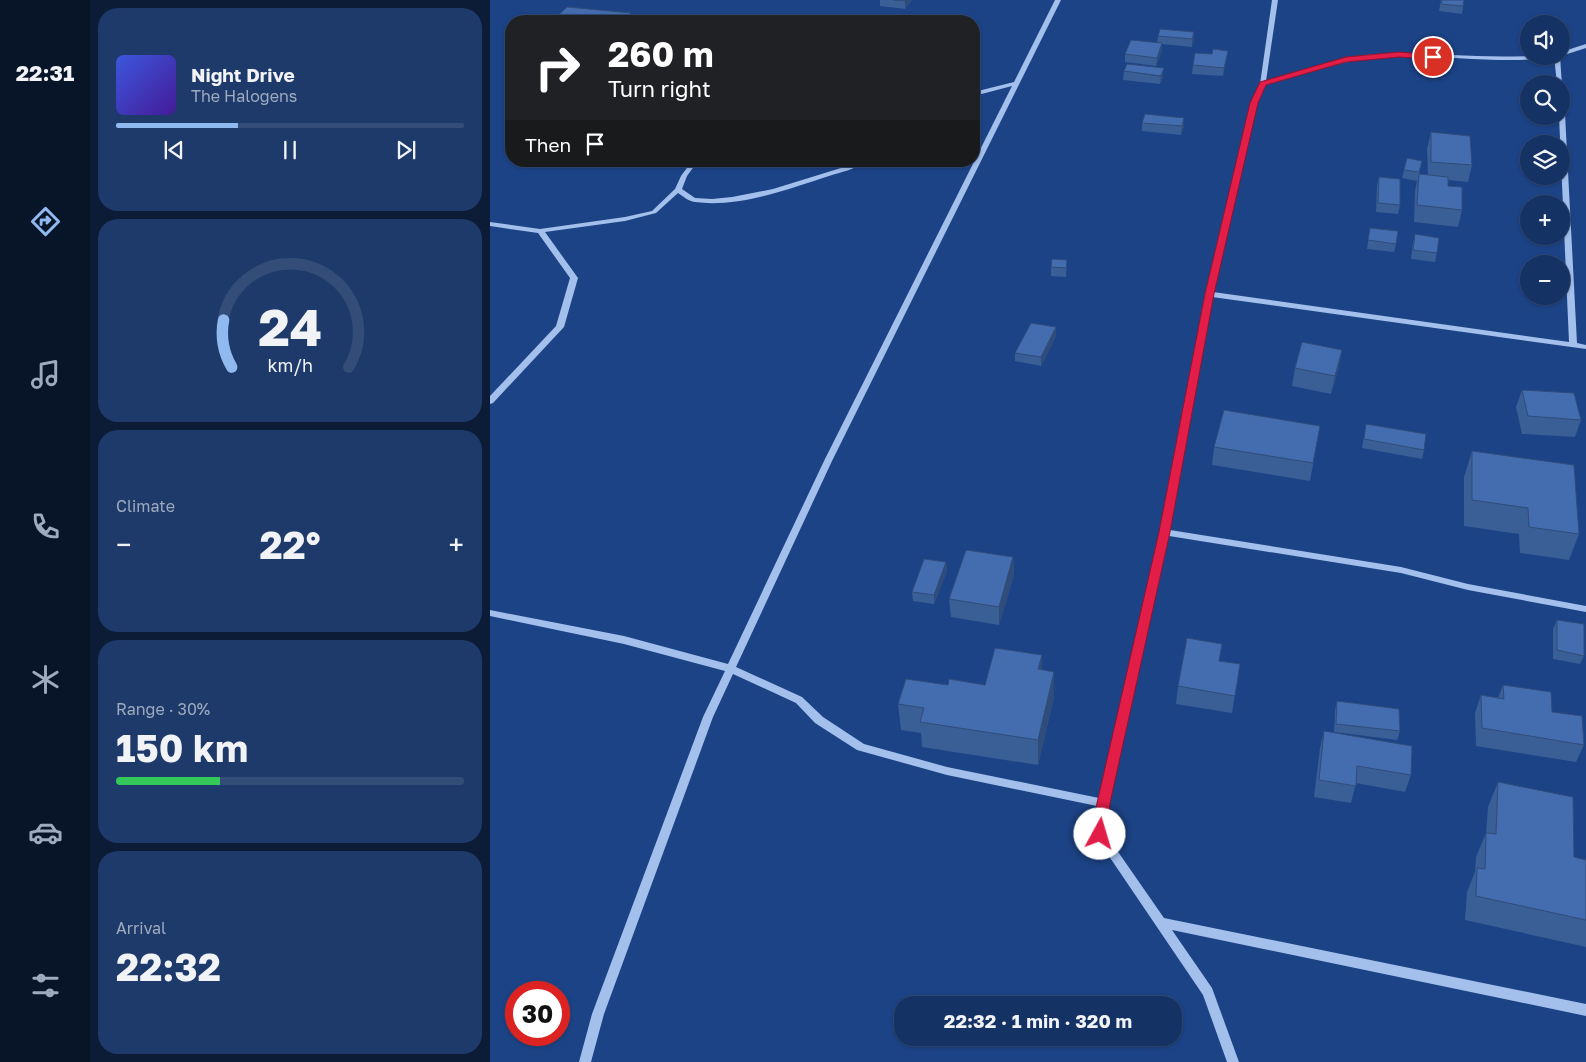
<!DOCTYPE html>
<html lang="en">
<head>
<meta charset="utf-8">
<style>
	:root { --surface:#153264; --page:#1e3a6a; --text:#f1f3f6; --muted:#9daabf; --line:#344d78; --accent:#90b9f0 }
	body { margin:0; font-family:"Golos Text",sans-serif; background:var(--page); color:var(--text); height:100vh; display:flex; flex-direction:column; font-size:19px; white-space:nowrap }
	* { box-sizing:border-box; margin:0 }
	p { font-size:16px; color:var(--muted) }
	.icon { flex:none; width:28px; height:28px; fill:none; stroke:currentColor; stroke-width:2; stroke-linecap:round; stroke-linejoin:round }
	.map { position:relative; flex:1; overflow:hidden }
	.drawer { display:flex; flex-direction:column; gap:8px; padding:8px; background:#0c1c37; width:400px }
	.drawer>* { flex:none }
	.guide { position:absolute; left:15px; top:15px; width:475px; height:152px; border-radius:20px; box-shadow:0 1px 4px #0004,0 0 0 1px var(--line); background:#202124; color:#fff; overflow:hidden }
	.buttons { position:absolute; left:1030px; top:15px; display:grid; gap:10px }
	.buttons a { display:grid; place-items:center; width:50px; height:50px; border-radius:50%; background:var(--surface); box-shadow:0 1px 4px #0004,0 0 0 1px var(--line); font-size:25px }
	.speed { position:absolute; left:15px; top:981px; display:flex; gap:10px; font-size:25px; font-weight:700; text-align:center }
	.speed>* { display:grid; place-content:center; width:65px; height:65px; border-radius:50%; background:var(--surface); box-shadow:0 1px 4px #0004,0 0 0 1px var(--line); line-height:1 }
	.speed .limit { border:8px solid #d22; background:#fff; color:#111 }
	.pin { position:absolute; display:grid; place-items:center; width:42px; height:42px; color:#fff; margin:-21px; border:2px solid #fff; border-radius:50%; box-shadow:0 1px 5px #0007 }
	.me { position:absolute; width:55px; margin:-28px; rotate:6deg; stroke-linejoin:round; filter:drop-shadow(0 0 4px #0008) }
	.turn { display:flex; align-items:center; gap:18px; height:105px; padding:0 20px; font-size:22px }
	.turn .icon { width:65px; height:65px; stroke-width:2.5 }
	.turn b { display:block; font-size:35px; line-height:42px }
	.then { display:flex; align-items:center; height:48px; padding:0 20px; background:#0003; gap:10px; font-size:19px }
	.big { font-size:38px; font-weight:700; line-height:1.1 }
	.drawer .tile { flex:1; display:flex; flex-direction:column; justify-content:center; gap:8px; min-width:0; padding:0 18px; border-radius:20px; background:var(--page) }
	.drawer .dial { align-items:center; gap:0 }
	.dial svg { height:130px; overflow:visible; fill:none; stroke:var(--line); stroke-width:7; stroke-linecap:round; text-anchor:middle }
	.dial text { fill:var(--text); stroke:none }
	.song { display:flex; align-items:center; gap:15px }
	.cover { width:60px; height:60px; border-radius:8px; background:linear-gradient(135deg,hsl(230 70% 55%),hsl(260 70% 35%)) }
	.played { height:5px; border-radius:2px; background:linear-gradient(90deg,var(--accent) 35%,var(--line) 35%) }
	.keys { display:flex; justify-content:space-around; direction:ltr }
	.heat { display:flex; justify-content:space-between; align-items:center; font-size:28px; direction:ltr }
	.charge { height:8px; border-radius:4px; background:linear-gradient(90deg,#34c759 30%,var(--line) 0) }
	.trip { position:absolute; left:404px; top:996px; width:288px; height:50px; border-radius:20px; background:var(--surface); box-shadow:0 1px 4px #0004,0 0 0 1px var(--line); font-weight:700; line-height:50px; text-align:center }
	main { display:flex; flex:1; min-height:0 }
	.tab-bar { display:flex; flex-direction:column; width:90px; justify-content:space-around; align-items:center; background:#081428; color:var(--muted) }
	.tab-bar .icon { width:35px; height:35px }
	.tab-bar .current { color:var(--accent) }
	.tab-bar b { font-size:22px; color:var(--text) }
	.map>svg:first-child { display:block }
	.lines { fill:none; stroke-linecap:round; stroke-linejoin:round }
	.minor { fill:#a3bfeb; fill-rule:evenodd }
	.wall { fill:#3a5e96 }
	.shaded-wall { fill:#304c7a }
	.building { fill:#446daf; stroke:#304c7a }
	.route { fill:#e11d48; stroke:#92132f }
</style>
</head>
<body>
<main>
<nav class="tab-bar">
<b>22:31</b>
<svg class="icon current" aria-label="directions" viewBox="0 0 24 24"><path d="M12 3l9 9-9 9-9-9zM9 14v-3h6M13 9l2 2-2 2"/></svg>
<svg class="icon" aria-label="music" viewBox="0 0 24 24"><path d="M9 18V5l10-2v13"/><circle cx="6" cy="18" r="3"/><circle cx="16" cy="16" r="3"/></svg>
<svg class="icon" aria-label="phone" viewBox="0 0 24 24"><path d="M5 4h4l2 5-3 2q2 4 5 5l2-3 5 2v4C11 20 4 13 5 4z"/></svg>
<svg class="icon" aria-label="climate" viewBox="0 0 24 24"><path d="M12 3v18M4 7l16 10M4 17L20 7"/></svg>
<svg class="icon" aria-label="car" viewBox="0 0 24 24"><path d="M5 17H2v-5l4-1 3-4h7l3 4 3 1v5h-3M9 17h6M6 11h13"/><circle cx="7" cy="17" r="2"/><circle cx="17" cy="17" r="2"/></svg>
<svg class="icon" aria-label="filters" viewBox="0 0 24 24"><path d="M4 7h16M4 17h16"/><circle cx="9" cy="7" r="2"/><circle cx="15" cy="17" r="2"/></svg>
</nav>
<section class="drawer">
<div class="tile">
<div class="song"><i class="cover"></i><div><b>Night Drive</b><p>The Halogens</p></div></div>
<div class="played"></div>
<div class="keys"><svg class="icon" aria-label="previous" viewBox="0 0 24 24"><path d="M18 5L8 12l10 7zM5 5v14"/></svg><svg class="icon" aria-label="pause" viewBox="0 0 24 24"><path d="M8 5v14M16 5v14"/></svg><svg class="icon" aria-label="next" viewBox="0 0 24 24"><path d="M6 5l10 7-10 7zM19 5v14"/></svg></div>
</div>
<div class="tile dial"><svg viewBox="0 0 100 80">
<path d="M14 69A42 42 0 1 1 86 69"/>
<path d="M14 69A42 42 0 0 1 9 40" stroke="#90b9f0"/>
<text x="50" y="56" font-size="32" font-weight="700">24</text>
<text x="50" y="72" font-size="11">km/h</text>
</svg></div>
<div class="tile"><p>Climate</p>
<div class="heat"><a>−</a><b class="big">22°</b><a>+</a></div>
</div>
<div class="tile"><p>Range · 30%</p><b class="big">150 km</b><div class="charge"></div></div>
<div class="tile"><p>Arrival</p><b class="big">22:32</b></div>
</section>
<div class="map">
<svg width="1096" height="1062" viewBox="0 0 1096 1062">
	<rect width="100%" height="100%" fill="#1c4386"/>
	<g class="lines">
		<g class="minor">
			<path d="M565,0H571L342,461L246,667L312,697L333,717L374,744L457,767L609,798L671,532L715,294L761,103L770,84L782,0H788L776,81C809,71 842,60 876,55C913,51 950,55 987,56C1013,57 1038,56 1064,56L1061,58C1005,64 950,54 894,57C853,59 814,74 775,85L767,103L723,292L1079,342L1069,116H1071V93L1074,95L1087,343L1096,345V349L722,297L680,530L911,567L978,584L1096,606V612L978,590L911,573L679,536L618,803L615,833L674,918L1096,1004V1016L682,930L722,988L749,1062H737L713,995L606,837L605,834L607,806L457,775L367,750L325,723L306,703L243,674L223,717L114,1014L101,1062H89L102,1014L213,717L235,671L134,644L0,616V610L134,636L238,664L334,461L522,86L484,96V92L524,82Z"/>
			<path d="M1096,44V48L1071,56V52Z"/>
			<path d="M1064,56H1070L1072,85L1071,84H1067Z"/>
			<path d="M202,161H208L197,176L192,189L205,198L222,199L242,197L283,189L364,164L367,161H374C365,170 351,172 339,176C299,189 248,208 205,202C198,201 194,197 188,193L166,213L135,221L55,232L88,278L74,327L3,403L0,404V396L66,326L80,278L48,233L0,226V222L50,229L135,217L162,211L185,189L191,176Z"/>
		</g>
	</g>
	<g class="wall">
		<path d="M390,0H422L415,9L390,6Z"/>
		<path d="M951,0H974L972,14L949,11Z"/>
		<path d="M704,32V40L702,47L672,44V51L666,66L635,62V54L667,43L668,36Z"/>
		<path d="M738,51L733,76L702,74L703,65L722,54Z"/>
		<path d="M634,71L673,77L670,84L633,80Z"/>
		<path d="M694,118V126L691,135L652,131V123Z"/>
		<path d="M941,132L982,165L978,182L958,180V186L972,210L968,227L924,222L925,191L928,177L927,181L912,178L914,170L932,161L929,174L938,175L937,149Z"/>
		<path d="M889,177L910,205L908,214L886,212L887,186Z"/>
		<path d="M880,228L906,244L904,252L877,249Z"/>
		<path d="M925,234L947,253L945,262L921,259L923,243Z"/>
		<path d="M577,260L576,277L561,276V267Z"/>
		<path d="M566,327V336L551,366L525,361V353Z"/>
		<path d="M849,367L841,394L802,386L805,368Z"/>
		<path d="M1032,390L1091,420L1085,437L1032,434L1026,407Z"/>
		<path d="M876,424L934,450L932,459L872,448Z"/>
		<path d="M830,426L820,481L722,465L724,447Z"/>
		<path d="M982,451L1089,534L1079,560L1030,553L1029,534L974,526V477Z"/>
		<path d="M523,557L524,575L509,625L461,617L459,599Z"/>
		<path d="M456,562L457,571L444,604L423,601L422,592Z"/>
		<path d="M1067,620L1094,656L1090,664L1063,659V629Z"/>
		<path d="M552,655V670L564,672V697L548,765L432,747L431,733L411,730L408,704L495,685Z"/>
		<path d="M729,661L750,664L742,713L686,704L688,686Z"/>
		<path d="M1013,685L1062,712L1094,745L1086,762L986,746L985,713L991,695L1008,698Z"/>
		<path d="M847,701L910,731L907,740L844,732L845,710Z"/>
		<path d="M834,731L921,775L915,792L866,783L861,803L824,797L830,748Z"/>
		<path d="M1008,782L1084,857L1096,860V947L975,920L977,892L985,872L986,857L996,833L998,807Z"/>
	</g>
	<g class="shaded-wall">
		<path d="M416,0H422L415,9V1Z"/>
		<path d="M141,13L143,21H133Z"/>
		<path d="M704,32V40L702,47V39Z"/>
		<path d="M672,43V51L666,66L667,58Z"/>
		<path d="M738,51L737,59L733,76L734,68Z"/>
		<path d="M674,68L673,77L670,84L671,76Z"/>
		<path d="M694,118V126L691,135L692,126Z"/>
		<path d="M566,327V336L551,366V357Z"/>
		<path d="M852,350L849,367L841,394L845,376Z"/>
		<path d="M523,557L524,575L509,625V607Z"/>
		<path d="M456,562L457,571L444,604V595Z"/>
		<path d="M552,655V681L548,669Z"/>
		<path d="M564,672V697L548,765V740Z"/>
	</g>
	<g class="building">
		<path d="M403,0H416L415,1Z"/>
		<path d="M952,0H974L973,6L951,4Z"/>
		<path d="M77,7L141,13L133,21H62Z"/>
		<path d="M188,17L226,21H184Z"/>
		<path d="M670,29L704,32L702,39L668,36Z"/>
		<path d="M641,40L672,43L667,58L635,54Z"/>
		<path d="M723,49L738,51L734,68L703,65L705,53L722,54Z"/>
		<path d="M637,64L674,68L671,76L634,71Z"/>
		<path d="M655,114L694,118L692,126L652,123Z"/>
		<path d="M941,132L980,136L982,165L941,162Z"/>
		<path d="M917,158L932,161L929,172L914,170Z"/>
		<path d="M929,174L958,177V186L972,187V210L927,205Z"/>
		<path d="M889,177L910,179V205L888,203Z"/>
		<path d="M880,228L908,231L906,244L878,240Z"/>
		<path d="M925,234L949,238L947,253L923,250Z"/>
		<path d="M562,259L577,260L576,268L561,267Z"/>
		<path d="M541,323L566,327L551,357L525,353Z"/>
		<path d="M812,342L852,350L845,376L805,368Z"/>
		<path d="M1032,390L1084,393L1091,420L1038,416Z"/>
		<path d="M734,410L830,426L823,463L724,447Z"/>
		<path d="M876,424L936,434L934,450L874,439Z"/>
		<path d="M982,451L1084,465L1089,534L1039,527L1038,508L982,500Z"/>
		<path d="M476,550L523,557L509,607L459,599Z"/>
		<path d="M434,559L456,562L444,595L422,592Z"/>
		<path d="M1067,620L1094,624V656L1067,650Z"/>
		<path d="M697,638L732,644L729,661L750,664L745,696L688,686Z"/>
		<path d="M505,648L552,655L548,669L564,672L548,740L430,722L434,708L408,704L416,679L458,685L459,679L495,685Z"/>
		<path d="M1013,685L1061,692L1062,712L1092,716L1094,745L992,728L991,695L1014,699Z"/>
		<path d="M847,701L909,709L910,731L846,724Z"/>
		<path d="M834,731L922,746L921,775L867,766L866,786L829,780Z"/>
		<path d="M1008,782L1083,797L1084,857L1096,860V920L986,896L987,868L995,869L996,833L1006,834Z"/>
	</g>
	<path class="route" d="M909,52L943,55L947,57L943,59L909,57L856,62L776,85L768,103L724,294L680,532L620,803L617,834L615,838L610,840L605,838L603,834L607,803L669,532L715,294L760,103L770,82L856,57Z"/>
</svg>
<div class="buttons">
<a><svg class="icon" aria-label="sound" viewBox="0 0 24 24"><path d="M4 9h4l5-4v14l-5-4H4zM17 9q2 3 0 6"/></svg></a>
<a><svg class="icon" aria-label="search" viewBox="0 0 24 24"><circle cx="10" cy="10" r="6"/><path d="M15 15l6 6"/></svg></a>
<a><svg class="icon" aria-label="layers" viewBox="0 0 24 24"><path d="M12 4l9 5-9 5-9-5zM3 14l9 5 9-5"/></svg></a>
<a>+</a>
<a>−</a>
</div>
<div class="speed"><div class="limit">30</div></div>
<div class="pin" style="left:943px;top:57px;background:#d93025"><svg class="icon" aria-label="arrive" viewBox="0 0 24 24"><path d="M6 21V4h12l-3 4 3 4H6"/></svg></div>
<svg class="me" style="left:610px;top:834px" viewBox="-20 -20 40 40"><circle r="19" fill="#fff"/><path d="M0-13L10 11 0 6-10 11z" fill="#e11d48"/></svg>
<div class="trip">22:32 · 1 min · 320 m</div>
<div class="guide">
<div class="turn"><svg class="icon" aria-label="right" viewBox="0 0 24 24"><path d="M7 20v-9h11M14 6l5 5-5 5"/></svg><div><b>260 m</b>Turn right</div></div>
<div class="then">Then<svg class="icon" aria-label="arrive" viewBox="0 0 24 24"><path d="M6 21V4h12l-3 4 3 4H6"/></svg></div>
</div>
</div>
</main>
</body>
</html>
